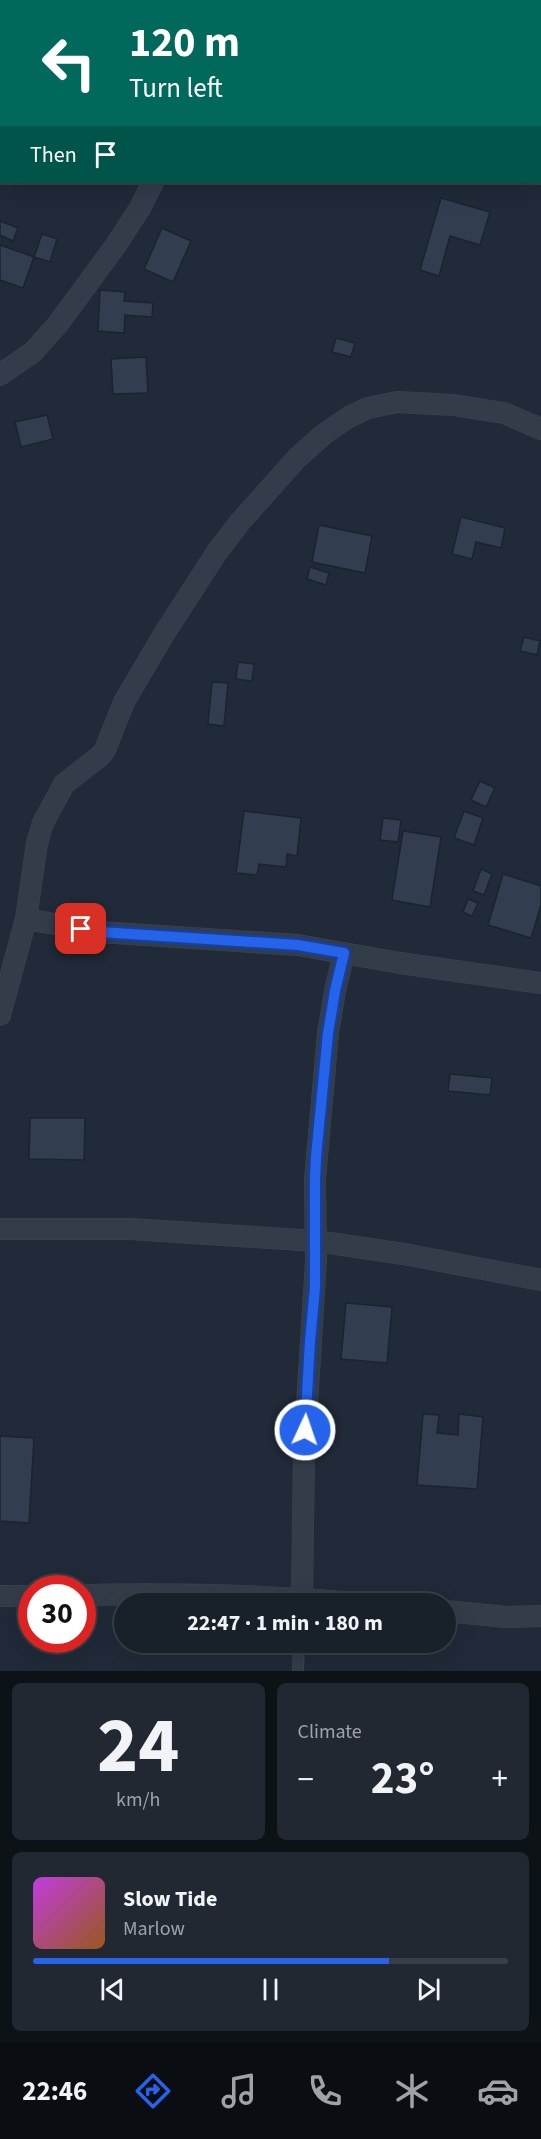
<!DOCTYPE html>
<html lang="en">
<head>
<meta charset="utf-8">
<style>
	:root { --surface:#18202a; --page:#212832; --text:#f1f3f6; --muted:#9fa3a8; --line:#363e47; --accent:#2563eb }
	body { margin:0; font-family:"Source Sans 3",sans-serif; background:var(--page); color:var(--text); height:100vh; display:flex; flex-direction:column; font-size:22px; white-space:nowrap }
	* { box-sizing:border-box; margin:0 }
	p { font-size:20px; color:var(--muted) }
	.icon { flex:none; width:33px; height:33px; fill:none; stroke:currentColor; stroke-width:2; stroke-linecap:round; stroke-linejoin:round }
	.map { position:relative; height:1671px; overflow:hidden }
	.panel { display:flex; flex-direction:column; gap:12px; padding:12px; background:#0d1217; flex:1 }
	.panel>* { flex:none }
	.guide { position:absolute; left:0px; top:0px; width:542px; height:183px; box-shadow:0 6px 24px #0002,0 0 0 2px var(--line); background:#00695c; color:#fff; overflow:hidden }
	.speed { position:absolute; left:18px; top:1575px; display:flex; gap:12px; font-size:30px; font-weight:700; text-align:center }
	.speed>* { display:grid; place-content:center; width:78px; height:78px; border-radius:50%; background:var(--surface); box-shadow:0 6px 24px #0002,0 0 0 2px var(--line); line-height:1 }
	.speed .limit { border:9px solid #d22; background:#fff; color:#111 }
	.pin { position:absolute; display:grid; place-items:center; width:51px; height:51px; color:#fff; margin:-26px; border-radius:12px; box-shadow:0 3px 9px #0006 }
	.me { position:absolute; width:66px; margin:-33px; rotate:3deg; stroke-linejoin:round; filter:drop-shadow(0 0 4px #0008) }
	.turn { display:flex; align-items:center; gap:21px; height:126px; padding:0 30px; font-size:27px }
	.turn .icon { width:78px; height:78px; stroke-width:2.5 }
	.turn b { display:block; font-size:42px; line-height:51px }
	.then { display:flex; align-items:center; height:57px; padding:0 30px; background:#0003; gap:12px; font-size:22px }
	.big { font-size:45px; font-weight:700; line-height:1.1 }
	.panel .card { flex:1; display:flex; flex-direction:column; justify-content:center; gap:9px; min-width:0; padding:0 21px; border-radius:9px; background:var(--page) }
	.panel .dial { align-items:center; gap:0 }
	.dial b { font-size:78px; line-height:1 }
	.song { display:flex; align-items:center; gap:18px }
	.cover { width:72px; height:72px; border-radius:9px; background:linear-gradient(135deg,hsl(290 70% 55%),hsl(30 70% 35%)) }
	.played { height:6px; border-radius:3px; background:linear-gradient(90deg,var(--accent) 75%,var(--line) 75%) }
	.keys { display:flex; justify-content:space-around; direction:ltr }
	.heat { display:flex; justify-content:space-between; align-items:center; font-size:33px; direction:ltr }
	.panel .tiles { flex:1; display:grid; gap:12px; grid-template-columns:1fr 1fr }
	.card:last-child { grid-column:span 2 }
	.trip { position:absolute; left:114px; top:1593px; width:342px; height:60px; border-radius:30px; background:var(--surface); box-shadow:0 6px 24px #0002,0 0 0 2px var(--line); font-weight:700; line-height:60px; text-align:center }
	.tabs { display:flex; height:96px; justify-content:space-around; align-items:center; background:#0a0d11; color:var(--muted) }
	.tabs .icon { width:42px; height:42px }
	.tabs .current { color:var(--accent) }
	.tabs b { font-size:27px; color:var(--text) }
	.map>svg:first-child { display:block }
	.building { fill:#323e4f; stroke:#1b232f; stroke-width:1.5 }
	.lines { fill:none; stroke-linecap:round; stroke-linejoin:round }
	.lane-casing { stroke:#3d4552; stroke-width:12 }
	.street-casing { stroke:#3d4552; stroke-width:22 }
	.lane { stroke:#333c49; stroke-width:10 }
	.street { stroke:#333c49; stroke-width:21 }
	.route-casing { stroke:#184099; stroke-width:15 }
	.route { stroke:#2563eb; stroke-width:10 }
</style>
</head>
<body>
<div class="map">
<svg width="541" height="1671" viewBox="0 0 541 1671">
	<rect width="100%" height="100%" fill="#202a38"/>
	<g class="building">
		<path d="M0,0H39L2,2V45Z"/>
		<path d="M441,198L490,212L480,245L450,236L439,276L420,270Z"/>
		<path d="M0,221L18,228L13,241L0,235Z"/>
		<path d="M162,228L191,241L173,282L144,269Z"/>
		<path d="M42,234L57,239L50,262L34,257Z"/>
		<path d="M0,245L34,257L23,288L0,280Z"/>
		<path d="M100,290L125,292L124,301L153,303L152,317L125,315L124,333L98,331Z"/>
		<path d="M336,338L355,343L351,357L332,352Z"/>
		<path d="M146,357L148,393L113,394L111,359Z"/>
		<path d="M47,415L53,439L21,447L15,422Z"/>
		<path d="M461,517L505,528L501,548L476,542L472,559L452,554Z"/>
		<path d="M319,525L372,536L365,573L312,562Z"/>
		<path d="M310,567L329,573L326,585L307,579Z"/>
		<path d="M524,637L540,641L537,655L520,651Z"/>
		<path d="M238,662L254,664L252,681L236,679Z"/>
		<path d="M212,682L228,683L224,726L208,724Z"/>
		<path d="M480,781L495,788L486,807L471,800Z"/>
		<path d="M244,811L301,818L297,856L287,854L286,867L259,864L257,875L236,873Z"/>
		<path d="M464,811L483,818L474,845L454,838Z"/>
		<path d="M383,818L401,820L398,842L380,840Z"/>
		<path d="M403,831L441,837L430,907L392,900Z"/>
		<path d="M481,869L492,874L484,895L473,891Z"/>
		<path d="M503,874L541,886V905L531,938L488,925Z"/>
		<path d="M468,899L478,903L472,916L463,912Z"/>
		<path d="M450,1074L492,1078L490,1095L448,1091Z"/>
		<path d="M30,1118H85L84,1160L29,1159Z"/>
		<path d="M346,1303L392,1307L387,1363L341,1359Z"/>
		<path d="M423,1414L439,1415L437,1433L458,1435L459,1414L483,1417L477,1489L417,1485Z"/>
		<path d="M0,1436L34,1438L29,1523L0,1521Z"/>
	</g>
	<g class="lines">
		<g class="lane-casing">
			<path id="lane" d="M298,1671L299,1642"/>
		</g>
		<g class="street-casing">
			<g id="street">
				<path d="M217,2V0"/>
				<path d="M0,375L33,352L58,324L116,245L140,208L153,182"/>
				<path d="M26,919L100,932L298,945L400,963L541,983"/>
				<path d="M0,1015L26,919L37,843L43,823L64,784L100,756L105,750L124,702L164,634L217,552L240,522L297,458L324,434L349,417L368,408L397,402L453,405L504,413L541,429"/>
				<path d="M0,1229H131L316,1241L404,1254L541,1280"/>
				<path d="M82,1595C177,1593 271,1595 365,1604"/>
				<path d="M0,1596H32"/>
				<path d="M302,1597L304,1452L316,1261L315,1179L328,1033L335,991L344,953"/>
				<path d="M446,1611L506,1617L541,1616"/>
			</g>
		</g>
		<use href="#lane" class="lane"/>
		<use href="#street" class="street"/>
	</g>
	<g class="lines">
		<g class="route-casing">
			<path id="route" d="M81,929L100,932L298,945L344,953L335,991L328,1033L316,1157L315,1179V1288L310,1341L305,1430"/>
		</g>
		<use href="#route" class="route"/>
	</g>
</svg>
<div class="speed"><div class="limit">30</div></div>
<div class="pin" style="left:81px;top:929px;background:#d93025"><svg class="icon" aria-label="arrive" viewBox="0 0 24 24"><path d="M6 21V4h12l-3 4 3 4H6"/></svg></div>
<svg class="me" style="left:305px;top:1430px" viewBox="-20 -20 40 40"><circle r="17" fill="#2563eb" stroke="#fff" stroke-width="3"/><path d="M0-11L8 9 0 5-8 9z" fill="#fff"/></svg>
<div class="trip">22:47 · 1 min · 180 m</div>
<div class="guide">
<div class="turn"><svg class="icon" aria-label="left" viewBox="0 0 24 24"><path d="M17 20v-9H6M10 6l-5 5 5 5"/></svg><div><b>120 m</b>Turn left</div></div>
<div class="then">Then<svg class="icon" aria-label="arrive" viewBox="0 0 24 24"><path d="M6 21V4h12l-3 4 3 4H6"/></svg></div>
</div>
</div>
<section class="panel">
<div class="tiles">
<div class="card dial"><b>24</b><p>km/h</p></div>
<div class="card"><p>Climate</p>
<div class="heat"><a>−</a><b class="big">23°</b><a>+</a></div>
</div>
<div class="card">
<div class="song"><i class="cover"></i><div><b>Slow Tide</b><p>Marlow</p></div></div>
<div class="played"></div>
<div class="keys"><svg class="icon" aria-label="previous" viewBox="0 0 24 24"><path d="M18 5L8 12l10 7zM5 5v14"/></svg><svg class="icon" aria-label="pause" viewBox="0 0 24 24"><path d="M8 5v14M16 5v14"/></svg><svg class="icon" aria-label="next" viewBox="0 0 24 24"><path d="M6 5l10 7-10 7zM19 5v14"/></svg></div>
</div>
</div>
</section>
<nav class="tabs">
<b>22:46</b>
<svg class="icon current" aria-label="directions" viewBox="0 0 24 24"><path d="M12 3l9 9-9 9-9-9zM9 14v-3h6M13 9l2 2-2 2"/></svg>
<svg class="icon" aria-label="music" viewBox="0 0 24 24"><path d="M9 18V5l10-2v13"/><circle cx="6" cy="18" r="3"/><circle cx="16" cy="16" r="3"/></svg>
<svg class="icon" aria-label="phone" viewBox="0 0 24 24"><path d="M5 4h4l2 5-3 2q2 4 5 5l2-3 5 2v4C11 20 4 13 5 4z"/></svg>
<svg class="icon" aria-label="climate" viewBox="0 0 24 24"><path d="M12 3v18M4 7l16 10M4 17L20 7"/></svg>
<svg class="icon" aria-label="car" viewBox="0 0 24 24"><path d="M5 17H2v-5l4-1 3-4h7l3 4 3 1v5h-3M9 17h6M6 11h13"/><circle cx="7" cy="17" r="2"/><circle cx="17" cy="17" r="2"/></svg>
</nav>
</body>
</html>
